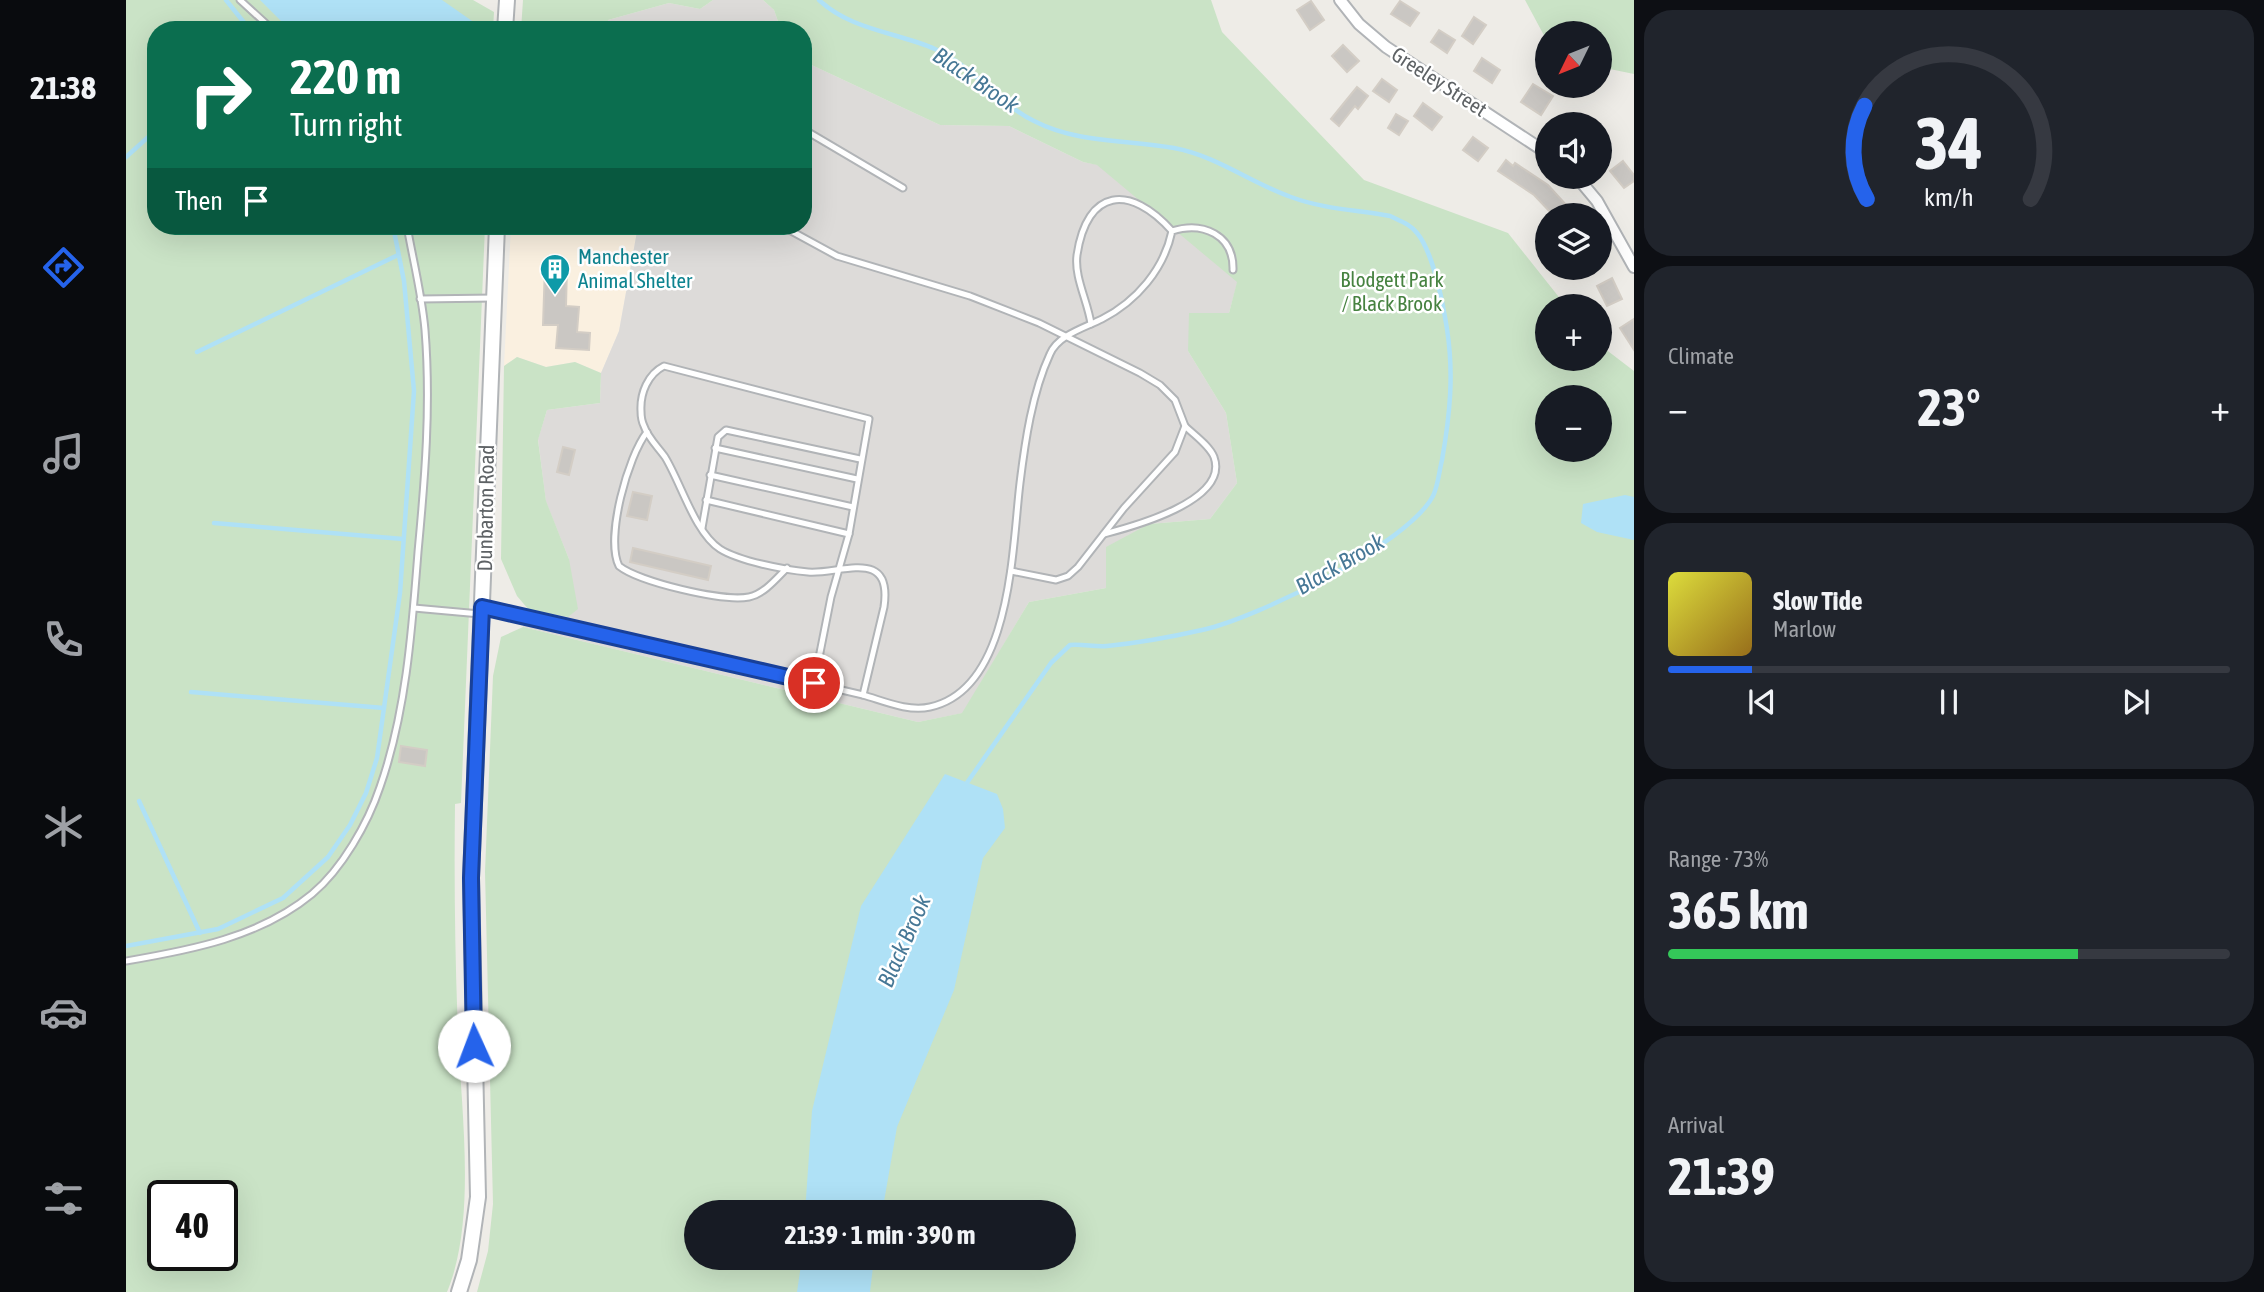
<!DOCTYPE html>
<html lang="en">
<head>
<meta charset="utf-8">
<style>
	:root { --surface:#171b24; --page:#20242c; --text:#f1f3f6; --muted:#9ea1a6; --line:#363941; --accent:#2563eb }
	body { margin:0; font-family:"Asap Condensed",sans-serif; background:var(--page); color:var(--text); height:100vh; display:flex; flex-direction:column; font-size:26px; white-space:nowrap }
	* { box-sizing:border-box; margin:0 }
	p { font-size:23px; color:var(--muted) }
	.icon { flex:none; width:38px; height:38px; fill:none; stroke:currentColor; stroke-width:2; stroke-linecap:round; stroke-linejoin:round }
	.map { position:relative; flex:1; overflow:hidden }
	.panel { display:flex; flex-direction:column; gap:10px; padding:10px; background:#0d0f14; width:630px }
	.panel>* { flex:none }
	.top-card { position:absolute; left:21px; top:21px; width:665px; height:214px; border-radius:28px; box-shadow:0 7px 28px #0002; background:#0b6e4f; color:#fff; overflow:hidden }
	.needle { width:46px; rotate:227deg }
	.fabs { position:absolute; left:1409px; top:21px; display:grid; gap:14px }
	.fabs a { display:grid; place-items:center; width:77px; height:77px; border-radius:50%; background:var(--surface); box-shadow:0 7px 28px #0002; font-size:35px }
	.speed { position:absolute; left:21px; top:1180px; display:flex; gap:14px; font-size:35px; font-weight:700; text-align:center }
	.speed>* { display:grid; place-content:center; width:91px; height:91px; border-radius:50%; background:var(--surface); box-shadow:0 7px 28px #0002; line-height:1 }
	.speed .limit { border:4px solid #111; border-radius:10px; background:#fff; color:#111 }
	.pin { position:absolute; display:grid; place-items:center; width:60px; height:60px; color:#fff; margin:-30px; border:4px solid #fff; border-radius:50%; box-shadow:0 2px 7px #0007 }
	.me { position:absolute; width:77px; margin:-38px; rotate:358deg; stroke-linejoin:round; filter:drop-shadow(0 0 5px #0008) }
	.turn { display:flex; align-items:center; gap:24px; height:147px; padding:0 28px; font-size:32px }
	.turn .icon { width:91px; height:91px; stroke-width:2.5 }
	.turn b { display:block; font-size:49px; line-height:60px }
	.then { display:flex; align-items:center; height:66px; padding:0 28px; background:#0003; gap:14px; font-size:26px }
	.big { font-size:52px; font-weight:700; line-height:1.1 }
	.panel .tile { flex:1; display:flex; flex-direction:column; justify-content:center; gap:10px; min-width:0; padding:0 24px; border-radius:28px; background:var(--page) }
	.panel .dial { align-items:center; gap:0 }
	.dial svg { height:182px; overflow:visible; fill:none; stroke:var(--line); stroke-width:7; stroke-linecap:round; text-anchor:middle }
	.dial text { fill:var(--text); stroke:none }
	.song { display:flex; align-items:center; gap:21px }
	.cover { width:84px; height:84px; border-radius:10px; background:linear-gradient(135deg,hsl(60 70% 55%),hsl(40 70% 35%)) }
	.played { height:7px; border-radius:4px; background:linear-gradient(90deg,var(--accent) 15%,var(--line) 15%) }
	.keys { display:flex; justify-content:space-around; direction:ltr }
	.heat { display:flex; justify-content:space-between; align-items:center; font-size:38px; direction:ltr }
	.charge { height:10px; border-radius:5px; background:linear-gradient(90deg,#34c759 73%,var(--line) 0) }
	.trip { position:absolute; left:558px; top:1200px; width:392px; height:70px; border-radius:35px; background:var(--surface); box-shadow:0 7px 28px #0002; font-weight:700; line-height:70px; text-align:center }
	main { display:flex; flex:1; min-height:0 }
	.tab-bar { display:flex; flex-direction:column; width:126px; justify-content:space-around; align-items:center; background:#090b0e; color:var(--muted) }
	.tab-bar .icon { width:49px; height:49px }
	.tab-bar .selected { color:var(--accent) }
	.tab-bar b { font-size:32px; color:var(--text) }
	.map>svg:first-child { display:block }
	.commercial { fill:#faf0e0 }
	.industrial { fill:#dddbd9 }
	.green { fill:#cae3c6; fill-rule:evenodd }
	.water { fill:#afe1f6 }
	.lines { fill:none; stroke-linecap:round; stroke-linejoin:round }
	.stream { stroke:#afe1f6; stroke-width:4.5 }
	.building { fill:#cac7c3; stroke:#d3cdc5; stroke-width:2 }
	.service-casing { stroke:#b1b4b7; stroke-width:9 }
	.minor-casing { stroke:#b1b4b7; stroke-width:14 }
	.tertiary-casing { stroke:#b1b4b7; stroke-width:18 }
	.service { stroke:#fff; stroke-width:5 }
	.minor { stroke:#fff; stroke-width:10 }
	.tertiary { stroke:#fff; stroke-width:14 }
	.route-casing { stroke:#184099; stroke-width:18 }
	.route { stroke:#2563eb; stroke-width:12 }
	.labels { text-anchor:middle; stroke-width:5; stroke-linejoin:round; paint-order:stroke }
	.street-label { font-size:21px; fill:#5e6265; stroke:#fff }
	.culture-label { font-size:21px; fill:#0d838f; stroke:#fff; text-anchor:start }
	.park-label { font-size:21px; fill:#468240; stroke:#fff }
	.water-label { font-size:23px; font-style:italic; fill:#477896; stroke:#fff }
</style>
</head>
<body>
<main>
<nav class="tab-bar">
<b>21:38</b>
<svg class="icon selected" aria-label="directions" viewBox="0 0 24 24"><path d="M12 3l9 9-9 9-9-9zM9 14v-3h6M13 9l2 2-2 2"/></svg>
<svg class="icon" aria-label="music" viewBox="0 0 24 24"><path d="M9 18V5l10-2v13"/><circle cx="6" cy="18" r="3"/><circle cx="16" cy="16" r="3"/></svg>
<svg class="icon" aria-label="phone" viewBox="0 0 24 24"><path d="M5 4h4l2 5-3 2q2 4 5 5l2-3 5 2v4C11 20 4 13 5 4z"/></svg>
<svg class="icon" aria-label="climate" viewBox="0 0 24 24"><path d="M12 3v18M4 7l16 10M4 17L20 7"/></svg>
<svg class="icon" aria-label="car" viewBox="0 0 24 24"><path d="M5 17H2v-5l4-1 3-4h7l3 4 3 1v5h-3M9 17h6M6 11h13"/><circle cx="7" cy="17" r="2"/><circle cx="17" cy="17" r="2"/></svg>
<svg class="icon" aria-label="filters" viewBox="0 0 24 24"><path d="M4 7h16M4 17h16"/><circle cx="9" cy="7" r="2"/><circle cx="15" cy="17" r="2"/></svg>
</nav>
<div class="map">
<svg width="1508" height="1292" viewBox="0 0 1508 1292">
	<rect width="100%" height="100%" fill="#eeece7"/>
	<path class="commercial" d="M385,226H512L493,331L475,373L449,362L420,367L391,357L378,366Z"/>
	<g class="industrial">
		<path d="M587,0H637L648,10L655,30H481L482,20L543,3L574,9Z"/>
		<path d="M677,61L814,125L883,126L957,162L1060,181L1115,269L1103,313L1062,351L1100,413L1111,483L1084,519L1023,524L980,588L903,602L837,713L792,722L397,627L403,610L442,617L443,559L420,502L412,439L421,410L474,403L475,373L493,331L512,226H677Z"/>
	</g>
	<g class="green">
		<path d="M0,0H347L368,12L367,30H30V226H359L335,803L329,804C328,881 329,956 332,1033C335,1110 351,1220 321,1292H0ZM37,1195H96V1255H37Z"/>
		<path d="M397,0H587L574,9L543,3L482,20L481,30H395Z"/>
		<path d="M637,0H1085L1096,32L1238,180L1382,233L1440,306H1421V359H1474V345L1508,371V1292H351L362,1251L367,1204L359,872L367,676L375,637L397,627L792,722L836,713L903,602L980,588V547L1023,524L1084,519L1111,483L1100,413L1062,351L1063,313H1103L1111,282L971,165L957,162L883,126L814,125L677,61V30H655L648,10ZM1421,397H1474V450H1421ZM570,1213H938V1258H570Z"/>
		<path d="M1399,0H1508V74L1474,67V33H1421V41Z"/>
		<path d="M391,357L420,367L449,362L475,373L474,403L421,410L412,440L420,501L443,559L452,609L442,617L403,610L391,596L375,559L378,366Z"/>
	</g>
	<g class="water">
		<path d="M134,0H316L349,23L346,30H183L155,21Z"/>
		<path d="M1499,495L1508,497V540L1471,532L1455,523L1457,504Z"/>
		<path d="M819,774L871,794L877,809L879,828L857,858L828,990L771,1127L756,1213H679L686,1111L735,906Z"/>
		<path d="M676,1258H748L744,1292H671Z"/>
	</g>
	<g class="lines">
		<g class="stream">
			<path d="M100,0L124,30"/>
			<path d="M693,0C725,30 770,32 809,49C847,66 871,103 908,121C953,144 1000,139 1048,148C1091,156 1125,183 1165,197C1197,209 1231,210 1264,216C1274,221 1284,224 1291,233C1307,252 1317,304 1321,329C1328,374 1324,415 1316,460C1313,472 1312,486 1307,496C1282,544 1129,619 1076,630C1045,637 1012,643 981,646C969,647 957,644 944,645L925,663L838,787"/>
			<path d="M0,157L30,130"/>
			<path d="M71,352L272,255"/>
			<path d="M88,523L277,539"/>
			<path d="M65,692L258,708"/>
			<path d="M13,801L74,933"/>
			<path d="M0,946L92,929L157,898L202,857L224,825L240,793L251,758L274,593L288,391L278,281L267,226"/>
		</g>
	</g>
	<g class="building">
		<path d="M1185,1L1198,20L1184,30L1171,10Z"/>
		<path d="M1274,1L1293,13L1284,26L1265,14Z"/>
		<path d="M1348,17L1360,25L1347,44L1336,36Z"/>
		<path d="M1313,30L1329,40L1321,53L1305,42Z"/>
		<path d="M1217,45L1233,61L1221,72L1206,56Z"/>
		<path d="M1356,58L1374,70L1366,83L1348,71Z"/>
		<path d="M1256,79L1271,90L1263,102L1247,91Z"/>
		<path d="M1407,84L1427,96L1415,115L1395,102Z"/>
		<path d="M1231,87L1242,96L1232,109L1229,106L1213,126L1205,119Z"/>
		<path d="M1297,103L1316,117L1306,130L1288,116Z"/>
		<path d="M1270,114L1282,121L1273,135L1262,128Z"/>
		<path d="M1347,137L1362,148L1352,161L1337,150Z"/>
		<path d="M1380,160L1387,166L1389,163L1422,185L1442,207L1433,215H1427L1408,195L1372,171Z"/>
		<path d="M1497,161L1508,175V181L1498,188L1484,171Z"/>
		<path d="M419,266L441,267L440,306L453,307L451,332L464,333L463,350L430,348L432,325H417Z"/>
		<path d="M1486,278L1496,299L1481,306L1471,286Z"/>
		<path d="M1508,319V350L1494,328Z"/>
		<path d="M437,447L449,450L443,475L431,472Z"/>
		<path d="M507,492L526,496L521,520L501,516Z"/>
		<path d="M507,548L585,566L582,580L504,562Z"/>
		<path d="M275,746L301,750L299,766L273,762Z"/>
	</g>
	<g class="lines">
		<g class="service-casing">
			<g id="service">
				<path d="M114,0L147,30"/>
				<path d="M677,129L777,188"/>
				<path d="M656,226L711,256L844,296L913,323L1014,373L1034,385L1049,400L1059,426L1049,452L998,508L952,567L942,576L930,580L885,571"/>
				<path d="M294,299L368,298"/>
				<path d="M965,324C962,302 948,277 951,255C961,188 1004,184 1046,231"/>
				<path d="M521,432C502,456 479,538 493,566C513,582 597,602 623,597C638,594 650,579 661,568"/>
				<path d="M589,448L731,479"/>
				<path d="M584,475L727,507"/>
				<path d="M580,500L723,534"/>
				<path d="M576,528L592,437L600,430L734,459"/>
				<path d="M978,534C1005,527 1104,501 1088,457C1083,445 1068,435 1059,426"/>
				<path d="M359,607L737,695C758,701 782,712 804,707C886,689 886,548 894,483C899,442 906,393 924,354C932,335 958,328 976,319C1011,301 1038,269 1046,231C1077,221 1108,235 1107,270"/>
				<path d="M288,608L354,614"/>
				<path d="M688,683L705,597L723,534L743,419L538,366C522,374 514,393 515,411C515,415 516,422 518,426C522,438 532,447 539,457C555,483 569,533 594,549C613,561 659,570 682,572C713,575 767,546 758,607L737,695"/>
				<path d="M0,961C65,950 134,937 186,894C216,869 242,823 254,787C280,713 286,630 292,552C299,478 305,405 299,330C296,295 287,260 281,226"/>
			</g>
		</g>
		<g class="minor-casing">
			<g id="minor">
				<path d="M1214,0L1233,24L1260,47L1421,153"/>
				<path d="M1451,177L1471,201L1508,267"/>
			</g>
		</g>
		<g class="tertiary-casing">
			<g id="tertiary">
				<path d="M379,30L381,0"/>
				<path d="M333,1292L343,1260L352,1197L345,878L371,226"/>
			</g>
		</g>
		<use href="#service" class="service"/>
		<use href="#minor" class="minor"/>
		<use href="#tertiary" class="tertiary"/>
	</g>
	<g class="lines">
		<g class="route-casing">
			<path id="route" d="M348,1046L345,878L356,607L688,683"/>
		</g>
		<use href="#route" class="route"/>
	</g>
	<defs>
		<g id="building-pin" transform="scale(1.575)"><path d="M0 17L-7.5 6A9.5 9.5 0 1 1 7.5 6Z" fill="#0f9aa8" stroke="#fff"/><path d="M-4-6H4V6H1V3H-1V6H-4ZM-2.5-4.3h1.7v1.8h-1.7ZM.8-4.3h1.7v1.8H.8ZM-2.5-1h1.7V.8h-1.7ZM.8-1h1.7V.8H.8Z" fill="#fff"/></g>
	</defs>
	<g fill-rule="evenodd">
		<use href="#building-pin" x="429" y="269"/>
	</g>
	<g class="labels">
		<g class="street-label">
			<text transform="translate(1313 82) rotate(33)" y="7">Greeley Street</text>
			<text transform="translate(360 508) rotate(-89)" y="7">Dunbarton Road</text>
		</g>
		<g class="culture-label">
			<text x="452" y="264">Manchester<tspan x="452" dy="24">Animal Shelter</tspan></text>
		</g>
		<g class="park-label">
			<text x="1266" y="287">Blodgett Park<tspan x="1266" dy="24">/ Black Brook</tspan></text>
		</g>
		<g class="water-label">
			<text transform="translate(850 80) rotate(34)" y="8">Black Brook</text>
			<text transform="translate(1214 564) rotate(-30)" y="8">Black Brook</text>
			<text transform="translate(778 941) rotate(-66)" y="8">Black Brook</text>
		</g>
	</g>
</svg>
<div class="fabs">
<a><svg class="needle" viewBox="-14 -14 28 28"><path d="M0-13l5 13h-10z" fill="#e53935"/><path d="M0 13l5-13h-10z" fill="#9ea1a6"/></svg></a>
<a><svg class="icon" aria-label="sound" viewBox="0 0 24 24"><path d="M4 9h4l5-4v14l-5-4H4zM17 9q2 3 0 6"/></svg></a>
<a><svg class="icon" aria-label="layers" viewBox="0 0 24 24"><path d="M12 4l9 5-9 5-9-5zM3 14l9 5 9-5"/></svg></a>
<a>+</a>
<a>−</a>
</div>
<div class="speed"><div class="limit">40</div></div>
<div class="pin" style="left:688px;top:683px;background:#d93025"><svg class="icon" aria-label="arrive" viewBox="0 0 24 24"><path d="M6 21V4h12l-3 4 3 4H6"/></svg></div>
<svg class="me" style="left:348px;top:1046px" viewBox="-20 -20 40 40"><circle r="19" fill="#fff"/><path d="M0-13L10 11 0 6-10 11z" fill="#2563eb"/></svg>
<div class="trip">21:39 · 1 min · 390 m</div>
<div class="top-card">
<div class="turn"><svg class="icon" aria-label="right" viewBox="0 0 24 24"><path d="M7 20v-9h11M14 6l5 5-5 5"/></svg><div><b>220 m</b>Turn right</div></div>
<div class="then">Then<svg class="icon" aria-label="arrive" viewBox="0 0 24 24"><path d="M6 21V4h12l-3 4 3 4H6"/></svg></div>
</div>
</div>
<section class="panel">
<div class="tile dial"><svg viewBox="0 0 100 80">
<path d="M14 69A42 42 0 1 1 86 69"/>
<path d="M14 69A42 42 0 0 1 13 28" stroke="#2563eb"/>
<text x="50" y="56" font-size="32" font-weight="700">34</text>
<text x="50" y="72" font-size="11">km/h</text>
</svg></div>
<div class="tile"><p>Climate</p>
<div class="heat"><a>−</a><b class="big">23°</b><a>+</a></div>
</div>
<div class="tile">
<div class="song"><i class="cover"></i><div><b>Slow Tide</b><p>Marlow</p></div></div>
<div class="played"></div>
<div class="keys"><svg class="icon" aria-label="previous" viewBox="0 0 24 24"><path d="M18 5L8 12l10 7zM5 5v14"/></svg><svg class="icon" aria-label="pause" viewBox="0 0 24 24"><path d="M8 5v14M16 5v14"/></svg><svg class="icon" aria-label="next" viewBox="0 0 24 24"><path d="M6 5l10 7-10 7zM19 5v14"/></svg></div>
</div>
<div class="tile"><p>Range · 73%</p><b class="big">365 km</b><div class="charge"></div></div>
<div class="tile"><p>Arrival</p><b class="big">21:39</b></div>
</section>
</main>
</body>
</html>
